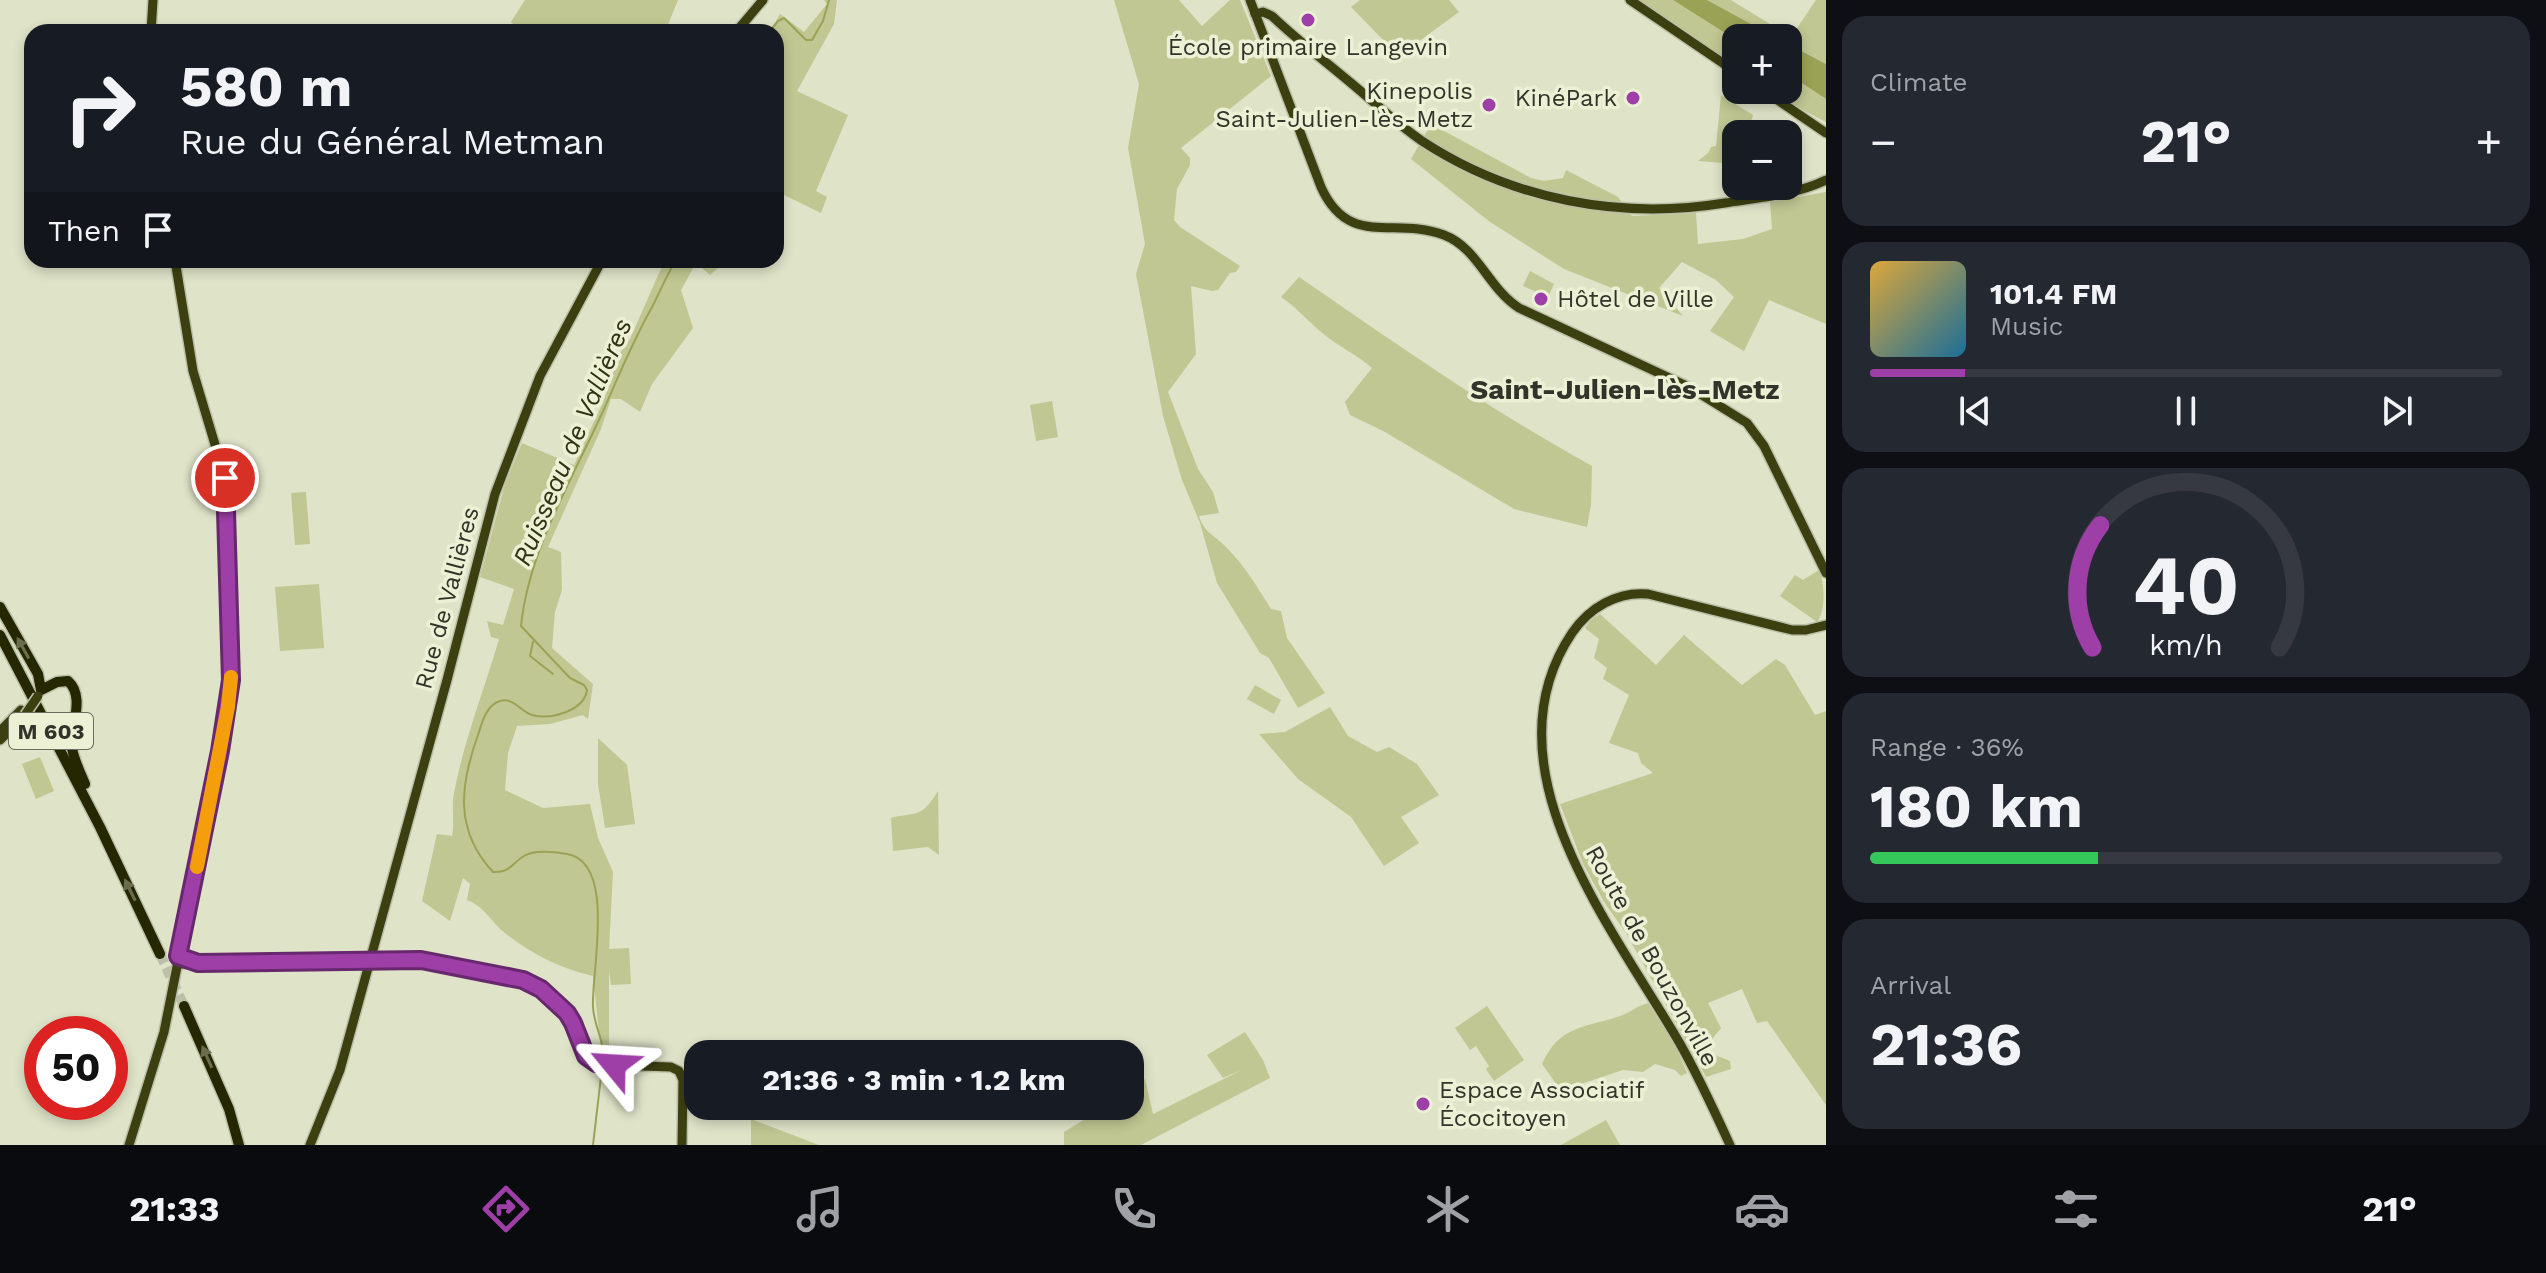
<!DOCTYPE html>
<html lang="en">
<head>
<meta charset="utf-8">
<style>
	:root { --surface:#171b24; --page:#242831; --text:#f1f3f6; --muted:#9ea1a6; --line:#363941; --accent:#9e3ea7 }
	body { margin:0; font-family:"Work Sans",sans-serif; background:var(--page); color:var(--text); height:100vh; display:flex; flex-direction:column; font-size:30px; white-space:nowrap }
	* { box-sizing:border-box; margin:0 }
	p { font-size:26px; color:var(--muted) }
	.icon { flex:none; width:44px; height:44px; fill:none; stroke:currentColor; stroke-width:2; stroke-linecap:round; stroke-linejoin:round }
	.map { position:relative; flex:1; overflow:hidden }
	.drawer { display:flex; flex-direction:column; gap:16px; padding:16px; background:#0d0f14; width:720px }
	.drawer>* { flex:none }
	.hud { position:absolute; left:24px; top:24px; width:760px; height:244px; border-radius:24px; box-shadow:0 4px 12px #0003; background:#171b24; color:var(--text); overflow:hidden }
	.controls { position:absolute; left:1722px; top:24px; display:grid; gap:16px }
	.controls a { display:grid; place-items:center; width:80px; height:80px; border-radius:16px; background:var(--surface); box-shadow:0 4px 12px #0003; font-size:40px }
	.speed { position:absolute; left:24px; top:1016px; display:flex; gap:16px; font-size:40px; font-weight:700; text-align:center }
	.speed>* { display:grid; place-content:center; width:104px; height:104px; border-radius:50%; background:var(--surface); box-shadow:0 4px 12px #0003; line-height:1 }
	.speed .limit { border:12px solid #d22; background:#fff; color:#111 }
	.pin { position:absolute; display:grid; place-items:center; width:68px; height:68px; color:#fff; margin:-34px; border:4px solid #fff; border-radius:50%; box-shadow:0 2px 8px #0007 }
	.me { position:absolute; width:88px; margin:-44px; rotate:297deg; stroke-linejoin:round; filter:drop-shadow(0 0 6px #0008) }
	.turn { display:flex; align-items:center; gap:28px; height:168px; padding:0 24px; font-size:36px }
	.turn .icon { width:104px; height:104px; stroke-width:2.5 }
	.turn b { display:block; font-size:56px; line-height:68px }
	.then { display:flex; align-items:center; height:76px; padding:0 24px; background:#0003; gap:16px; font-size:30px }
	.big { font-size:60px; font-weight:700; line-height:1.1 }
	.drawer .widget { flex:1; display:flex; flex-direction:column; justify-content:center; gap:12px; min-width:0; padding:0 28px; border-radius:24px; background:var(--page) }
	.drawer .dial { align-items:center; gap:0 }
	.dial svg { height:208px; overflow:visible; fill:none; stroke:var(--line); stroke-width:7; stroke-linecap:round; text-anchor:middle }
	.dial text { fill:var(--text); stroke:none }
	.song { display:flex; align-items:center; gap:24px }
	.cover { width:96px; height:96px; border-radius:12px; background:linear-gradient(135deg,hsl(40 70% 55%),hsl(200 70% 35%)) }
	.played { height:8px; border-radius:4px; background:linear-gradient(90deg,var(--accent) 15%,var(--line) 15%) }
	.keys { display:flex; justify-content:space-around; direction:ltr }
	.heat { display:flex; justify-content:space-between; align-items:center; font-size:44px; direction:ltr }
	.charge { height:12px; border-radius:6px; background:linear-gradient(90deg,#34c759 36%,var(--line) 0) }
	.trip { position:absolute; left:684px; top:1040px; width:460px; height:80px; border-radius:24px; background:var(--surface); box-shadow:0 4px 12px #0003; font-weight:700; line-height:80px; text-align:center }
	.menu { display:flex; height:128px; justify-content:space-around; align-items:center; background:#090b0e; color:var(--muted) }
	.menu .icon { width:56px; height:56px }
	.menu .active { color:var(--accent) }
	.menu b { font-size:36px; color:var(--text) }
	main { display:flex; flex:1; min-height:0 }
	.map>svg:first-child { display:block }
	.green { fill:#c0c792 }
	.water { fill:#9aa256 }
	.lines { fill:none; stroke-linecap:round; stroke-linejoin:round }
	.stream { stroke:#9aa256; stroke-width:2 }
	.highway-tunnel { stroke:#bcc0a8; stroke-width:10; stroke-dasharray:10 5; stroke-linecap:butt }
	.major-casing { stroke:#bcc0a8; stroke-width:12 }
	.highway-casing { stroke:#bcc0a8; stroke-width:13 }
	.major { stroke:#3c4010; stroke-width:9 }
	.highway { stroke:#242700; stroke-width:10 }
	.major-bridge-casing { stroke:#bcc0a8; stroke-width:12; stroke-linecap:butt }
	.major-bridge { stroke:#3c4010; stroke-width:9 }
	.oneway { fill:#6a6d4b }
	.route-casing { stroke:#67286d; stroke-width:20 }
	.route { stroke:#9e3ea7; stroke-width:14 }
	.slow { stroke:#f59e0b; stroke-width:14 }
	.poi-dot { fill:#9e3ea7; stroke:#ecf0d5; stroke-width:3 }
	.labels { text-anchor:middle; stroke-width:7; stroke-linejoin:round; paint-order:stroke }
	.shield { fill:#ecf0d5; stroke:#6a6c5d; stroke-width:2 }
	.shield-label { font-size:22px; font-weight:bold; fill:#323429 }
	.poi-label { font-size:24px; fill:#323429; stroke:#ecf0d5; text-anchor:end }
	.street-label { font-size:24px; fill:#323429; stroke:#ecf0d5 }
	.water-label { font-size:26px; font-style:italic; fill:#303312; stroke:#ecf0d5 }
	.quarter-label { font-size:28px; font-weight:bold; fill:#323429; stroke:#ecf0d5 }
</style>
</head>
<body>
<main>
<div class="map">
<svg width="1826" height="1145" viewBox="0 0 1826 1145">
	<rect width="100%" height="100%" fill="#dfe3c8"/>
	<g class="green">
		<path d="M525,0H678L665,32H520L511,22Z"/>
		<path d="M824,0H837L834,24L797,91L848,115L816,191L827,197L821,213L776,191V32H770L780,14L804,32L827,4Z"/>
		<path d="M1114,0H1179L1202,26L1230,0H1240L1271,76L1181,148L1190,158V165L1177,189L1174,220L1180,227L1240,266L1236,272L1230,273L1218,290L1212,291L1191,286L1196,354L1168,392L1198,469L1213,492L1219,513L1199,516C1204,533 1215,535 1227,548C1245,566 1258,588 1271,609L1281,611L1287,638L1325,693L1298,708L1269,658L1260,653L1217,583L1200,523L1182,480L1163,416L1136,274L1145,244L1128,148L1139,84Z"/>
		<path d="M1360,0H1449L1459,12L1399,56L1351,7Z"/>
		<path d="M1630,0H1673L1736,40V72Z"/>
		<path d="M1707,0H1731L1791,37L1816,0H1826V64L1788,44V38H1777Z"/>
		<path d="M1788,74L1826,99V122L1764,90H1788Z"/>
		<path d="M1721,95L1753,115L1748,134H1736V164L1698,161L1708,153L1711,147L1716,146Z"/>
		<path d="M1431,124L1531,178L1544,181L1563,178L1566,170L1618,197L1632,216L1696,213L1698,244L1743,239L1772,229L1770,202L1826,192V324L1769,300L1744,351L1710,331L1734,297L1716,280L1682,262L1659,288L1683,316L1564,269L1490,222L1411,159Z"/>
		<path d="M668,260H727L710,275L696,263L681,290L693,328L652,384L640,412L621,399H611L601,429L548,547L561,552L562,590L555,612L552,648L593,684L588,719L583,715L550,724L517,726L508,753L505,790L543,808L590,804L598,838L613,872L609,949L629,948L631,984L611,985L609,971V1057L601,1050L593,976C561,969 532,954 506,934C492,923 484,906 467,900L470,884L463,878L450,921L422,901L437,834L452,836C455,821 451,808 454,793C464,740 484,691 499,639L491,637L487,621L503,625L514,589L480,577L505,484L522,443L574,465L603,402L620,353L630,339L663,264Z"/>
		<path d="M1530,271L1554,284L1548,297L1523,286Z"/>
		<path d="M1299,277C1395,343 1490,410 1592,466L1591,505L1587,527L1514,509L1385,432L1350,415L1345,402L1372,368C1358,356 1344,349 1330,339C1312,326 1299,309 1281,297Z"/>
		<path d="M1052,401L1058,437L1036,441L1030,405Z"/>
		<path d="M306,492L310,544L295,545L291,493Z"/>
		<path d="M1819,570C1825,585 1826,610 1817,622L1780,596L1795,575L1803,580Z"/>
		<path d="M319,584L324,648L280,651L275,587Z"/>
		<path d="M1600,614L1656,665L1684,635L1742,685L1776,659L1785,665L1815,715L1826,711V1105L1767,1021L1757,1023L1742,989L1708,1003L1721,1028L1709,1043L1710,1053L1730,1061L1731,1069L1706,1077L1626,933L1604,902L1583,864L1560,804L1653,773L1641,763L1638,753L1609,743L1629,695L1603,679L1607,668L1594,658L1599,639L1585,628L1592,619Z"/>
		<path d="M1255,685L1281,700L1274,714L1247,699Z"/>
		<path d="M1330,707L1348,736L1377,752L1389,747L1417,764L1439,795L1401,817L1419,843L1384,866L1351,817L1298,779L1259,734L1285,732Z"/>
		<path d="M598,738L627,765L635,824L605,828L598,784Z"/>
		<path d="M40,757L54,791L36,799L22,764Z"/>
		<path d="M938,791L939,855L928,847L893,851L891,818C917,811 920,820 938,791Z"/>
		<path d="M1648,1003L1675,1045L1687,1073L1681,1076L1675,1070L1655,1064L1643,1072L1623,1070L1581,1084L1557,1085L1542,1064C1561,1022 1588,1029 1625,1014C1633,1010 1640,1005 1648,1003Z"/>
		<path d="M1487,1006L1524,1060L1494,1081L1486,1069L1489,1066L1476,1046L1470,1050L1455,1028Z"/>
		<path d="M1245,1032L1263,1060L1270,1078L1141,1145H1064V1132L1106,1106H1130V1090L1145,1079L1153,1114L1242,1070L1223,1078L1207,1055Z"/>
		<path d="M751,1119L819,1145H751Z"/>
		<path d="M1606,1120L1620,1145H1561Z"/>
	</g>
	<g class="water">
		<path d="M1673,0H1707L1777,38H1736V40Z"/>
		<path d="M1788,44L1826,64V99L1788,74Z"/>
	</g>
	<g class="lines">
		<g class="stream">
			<path d="M769,32L778,21L784,18L806,40H812L823,21L829,0"/>
			<path d="M776,129V147"/>
			<path d="M533,642L530,656L553,674"/>
			<path d="M603,1061C605,1041 594,1027 593,1007C591,973 617,862 567,854C555,852 535,849 524,856C512,863 510,873 493,872C454,830 460,785 478,735C482,723 486,705 500,701C514,697 521,712 532,715C551,720 584,711 587,690L584,685L570,678L521,626C529,549 573,478 604,409C619,375 633,341 651,309C660,292 666,276 676,260"/>
			<path d="M593,1145L602,1068"/>
		</g>
		<path class="highway-tunnel" d="M160,954L184,1006"/>
		<g class="major-casing">
			<g id="major">
				<path d="M1250,0L1321,187C1349,249 1394,216 1444,235C1478,248 1488,288 1519,308L1689,387L1747,423L1764,446L1826,573"/>
				<path d="M1630,0L1736,72"/>
				<path d="M1255,14L1263,12L1272,16C1297,40 1325,61 1351,83C1374,102 1397,124 1422,141C1512,200 1620,220 1725,203C1758,198 1795,195 1826,180"/>
				<path d="M151,32L153,0"/>
				<path d="M736,32L763,0"/>
				<path d="M1763,90L1826,133"/>
				<path d="M0,731L21,710"/>
				<path d="M0,740L25,715"/>
				<path d="M177,964L399,960L443,962L523,980L537,987L571,1018L583,1053L592,1061L611,1065L671,1067L679,1071L683,1080L682,1145"/>
				<path d="M129,1145L164,1032L220,751L232,667L225,478L193,371L175,260"/>
				<path d="M310,1145L340,1070L447,680L495,494L540,376L602,260"/>
				<path d="M1730,1145C1714,1110 1698,1075 1679,1042C1613,928 1482,767 1572,633C1589,608 1617,591 1648,594L1792,630H1806L1826,625"/>
			</g>
		</g>
		<g class="highway-casing">
			<g id="highway">
				<path d="M0,607L38,674L41,690L57,682L68,681C86,697 70,727 72,748C74,760 80,772 85,784"/>
				<path d="M0,635L100,827L160,954"/>
				<path d="M184,1006L229,1109L239,1145"/>
			</g>
		</g>
		<use href="#major" class="major"/>
		<use href="#highway" class="highway"/>
		<g class="major-bridge-casing">
			<path id="major-bridge" d="M25,715L38,696"/>
		</g>
		<use href="#major-bridge" class="major-bridge"/>
	</g>
	<defs><path id="oneway-solid" d="M-6-.8H1V-3.2L6.5 0L1 3.2V.8H-6Z" transform="scale(2)"/></defs>
	<g class="oneway">
		<use href="#oneway-solid" transform="translate(23 648) rotate(-119)"/>
		<use href="#oneway-solid" transform="translate(130 890) rotate(-116)"/>
		<use href="#oneway-solid" transform="translate(207 1057) rotate(-114)"/>
	</g>
	<g class="lines">
		<g class="route-casing">
			<path id="route" d="M225,478L231,680L220,751L178,956L198,963L421,960L523,980L541,989L567,1013L573,1023L586,1056L596,1063L614,1065"/>
		</g>
		<use href="#route" class="route"/>
		<path class="slow" d="M197,867L228,707L231,677"/>
	</g>
	<g class="poi-dot">
		<circle cx="1308" cy="20" r="8"/>
		<circle cx="1633" cy="98" r="8"/>
		<circle cx="1489" cy="105" r="8"/>
		<circle cx="1541" cy="299" r="8"/>
		<circle cx="1423" cy="1104" r="8"/>
	</g>
	<g class="labels">
		<rect class="shield" x="9" y="713" width="84" height="36" rx="6"/>
		<g class="shield-label">
			<text x="51" y="739">M 603</text>
		</g>
		<g class="poi-label">
			<text x="1308" y="55" text-anchor="middle">École primaire Langevin</text>
			<text x="1473" y="99">Kinepolis<tspan x="1473" dy="28">Saint-Julien-lès-Metz</tspan></text>
			<text x="1617" y="106">KinéPark</text>
			<text x="1557" y="307" text-anchor="start">Hôtel de Ville</text>
			<text x="1439" y="1098" text-anchor="start">Espace Associatif<tspan x="1439" dy="28">Écocitoyen</tspan></text>
		</g>
		<g class="street-label">
			<text transform="translate(447 598) rotate(-75)" y="8">Rue de Vallières</text>
			<text transform="translate(1652 956) rotate(61)" y="8">Route de Bouzonville</text>
		</g>
		<g class="water-label">
			<text transform="translate(572 442) rotate(-67)" y="9">Ruisseau de Vallières</text>
		</g>
		<g class="quarter-label">
			<text x="1625" y="399">Saint-Julien-lès-Metz</text>
		</g>
	</g>
</svg>
<div class="controls">
<a>+</a>
<a>−</a>
</div>
<div class="speed"><div class="limit">50</div></div>
<div class="pin" style="left:225px;top:478px;background:#d93025"><svg class="icon" aria-label="arrive" viewBox="0 0 24 24"><path d="M6 21V4h12l-3 4 3 4H6"/></svg></div>
<svg class="me" style="left:614px;top:1065px" viewBox="-20 -20 40 40"><path d="M0-17L14 15 0 8-14 15z" fill="#9e3ea7" stroke="#fff" stroke-width="4"/></svg>
<div class="trip">21:36 · 3 min · 1.2 km</div>
<div class="hud">
<div class="turn"><svg class="icon" aria-label="right" viewBox="0 0 24 24"><path d="M7 20v-9h11M14 6l5 5-5 5"/></svg><div><b>580 m</b>Rue du Général Metman</div></div>
<div class="then">Then<svg class="icon" aria-label="arrive" viewBox="0 0 24 24"><path d="M6 21V4h12l-3 4 3 4H6"/></svg></div>
</div>
</div>
<section class="drawer">
<div class="widget"><p>Climate</p>
<div class="heat"><a>−</a><b class="big">21°</b><a>+</a></div>
</div>
<div class="widget">
<div class="song"><i class="cover"></i><div><b>101.4 FM</b><p>Music</p></div></div>
<div class="played"></div>
<div class="keys"><svg class="icon" aria-label="previous" viewBox="0 0 24 24"><path d="M18 5L8 12l10 7zM5 5v14"/></svg><svg class="icon" aria-label="pause" viewBox="0 0 24 24"><path d="M8 5v14M16 5v14"/></svg><svg class="icon" aria-label="next" viewBox="0 0 24 24"><path d="M6 5l10 7-10 7zM19 5v14"/></svg></div>
</div>
<div class="widget dial"><svg viewBox="0 0 100 80">
<path d="M14 69A42 42 0 1 1 86 69"/>
<path d="M14 69A42 42 0 0 1 17 22" stroke="#9e3ea7"/>
<text x="50" y="56" font-size="32" font-weight="700">40</text>
<text x="50" y="72" font-size="11">km/h</text>
</svg></div>
<div class="widget"><p>Range · 36%</p><b class="big">180 km</b><div class="charge"></div></div>
<div class="widget"><p>Arrival</p><b class="big">21:36</b></div>
</section>
</main>
<nav class="menu">
<b>21:33</b>
<svg class="icon active" aria-label="directions" viewBox="0 0 24 24"><path d="M12 3l9 9-9 9-9-9zM9 14v-3h6M13 9l2 2-2 2"/></svg>
<svg class="icon" aria-label="music" viewBox="0 0 24 24"><path d="M9 18V5l10-2v13"/><circle cx="6" cy="18" r="3"/><circle cx="16" cy="16" r="3"/></svg>
<svg class="icon" aria-label="phone" viewBox="0 0 24 24"><path d="M5 4h4l2 5-3 2q2 4 5 5l2-3 5 2v4C11 20 4 13 5 4z"/></svg>
<svg class="icon" aria-label="climate" viewBox="0 0 24 24"><path d="M12 3v18M4 7l16 10M4 17L20 7"/></svg>
<svg class="icon" aria-label="car" viewBox="0 0 24 24"><path d="M5 17H2v-5l4-1 3-4h7l3 4 3 1v5h-3M9 17h6M6 11h13"/><circle cx="7" cy="17" r="2"/><circle cx="17" cy="17" r="2"/></svg>
<svg class="icon" aria-label="filters" viewBox="0 0 24 24"><path d="M4 7h16M4 17h16"/><circle cx="9" cy="7" r="2"/><circle cx="15" cy="17" r="2"/></svg>
<b>21°</b>
</nav>
</body>
</html>
